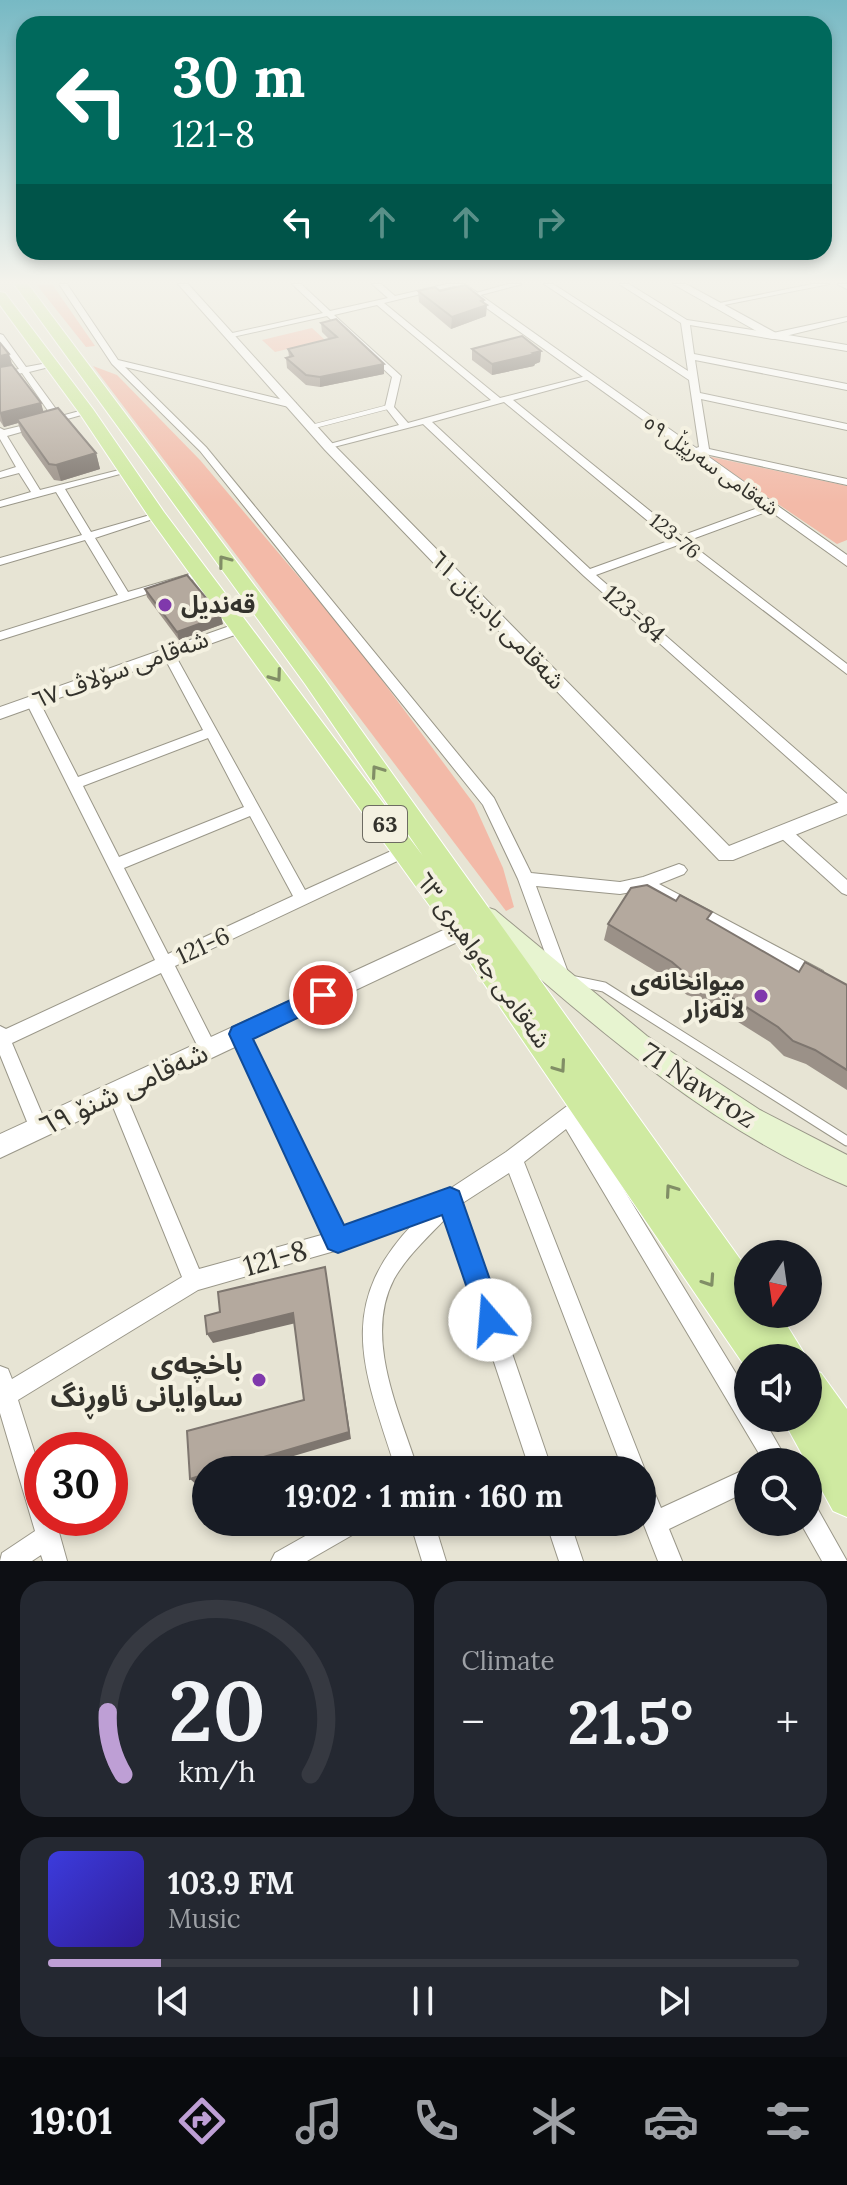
<!DOCTYPE html>
<html lang="en">
<head>
<meta charset="utf-8">
<style>
	:root { --surface:#171b24; --page:#242831; --text:#f1f3f6; --muted:#9ea1a6; --line:#363941; --accent:#be9fd5 }
	body { margin:0; font-family:Lora,"Noto Sans Arabic",serif; background:var(--page); color:var(--text); height:100vh; display:flex; flex-direction:column; font-size:30px; white-space:nowrap }
	* { box-sizing:border-box; margin:0 }
	p { font-size:26px; color:var(--muted) }
	.icon { flex:none; width:44px; height:44px; fill:none; stroke:currentColor; stroke-width:2; stroke-linecap:round; stroke-linejoin:round }
	.map { position:relative; height:1561px; overflow:hidden }
	.details { display:flex; flex-direction:column; gap:20px; padding:20px; background:#0d0f14; flex:1 }
	.details>* { flex:none }
	.guide { position:absolute; left:16px; top:16px; width:816px; height:244px; border-radius:24px; box-shadow:0 4px 12px #0003; background:#00695c; color:#fff; overflow:hidden }
	.needle { width:52px; rotate:193deg }
	.tools { position:absolute; left:734px; top:1240px; display:grid; gap:16px }
	.tools a { display:grid; place-items:center; width:88px; height:88px; border-radius:50%; background:var(--surface); box-shadow:0 4px 12px #0003; font-size:40px }
	.speed { position:absolute; left:24px; top:1432px; display:flex; gap:16px; font-size:40px; font-weight:700; text-align:center }
	.speed>* { display:grid; place-content:center; width:104px; height:104px; border-radius:50%; background:var(--surface); box-shadow:0 4px 12px #0003; line-height:1 }
	.speed .limit { border:12px solid #d22; background:#fff; color:#111 }
	.pin { position:absolute; display:grid; place-items:center; width:68px; height:68px; color:#fff; margin:-34px; border:4px solid #fff; border-radius:50%; box-shadow:0 2px 8px #0007 }
	.me { position:absolute; width:88px; margin:-44px; rotate:342deg; stroke-linejoin:round; filter:drop-shadow(0 0 6px #0008) }
	.turn { display:flex; align-items:center; gap:28px; height:168px; padding:0 24px; font-size:36px }
	.turn .icon { width:104px; height:104px; stroke-width:2.5 }
	.turn b { display:block; font-size:56px; line-height:68px }
	.lanes { display:flex; align-items:center; height:76px; padding:0 24px; background:#0003; justify-content:center; gap:40px; direction:ltr }
	.lanes .off { opacity:.35 }
	.big { font-size:60px; font-weight:700; line-height:1.1 }
	.details .card { flex:1; display:flex; flex-direction:column; justify-content:center; gap:12px; min-width:0; padding:0 28px; border-radius:24px; background:var(--page) }
	.details .dial { align-items:center; gap:0 }
	.dial svg { height:208px; overflow:visible; fill:none; stroke:var(--line); stroke-width:7; stroke-linecap:round; text-anchor:middle }
	.dial text { fill:var(--text); stroke:none }
	.song { display:flex; align-items:center; gap:24px }
	.cover { width:96px; height:96px; border-radius:12px; background:linear-gradient(135deg,hsl(240 70% 55%),hsl(250 70% 35%)) }
	.played { height:8px; border-radius:4px; background:linear-gradient(90deg,var(--accent) 15%,var(--line) 15%) }
	.keys { display:flex; justify-content:space-around; direction:ltr }
	.heat { display:flex; justify-content:space-between; align-items:center; font-size:44px; direction:ltr }
	.details .tiles { flex:1; display:grid; gap:20px; grid-template-columns:1fr 1fr }
	.card:last-child { grid-column:span 2 }
	.trip { position:absolute; left:192px; top:1456px; width:464px; height:80px; border-radius:40px; background:var(--surface); box-shadow:0 4px 12px #0003; font-weight:700; line-height:80px; text-align:center }
	.dock { display:flex; height:128px; justify-content:space-around; align-items:center; background:#090b0e; color:var(--muted) }
	.dock .icon { width:56px; height:56px }
	.dock .selected { color:var(--accent) }
	.dock b { font-size:36px; color:var(--text) }
	.map>svg:first-child { display:block }
	.green { fill:#f3baa8 }
	.lines { fill:none; stroke-linecap:round; stroke-linejoin:round }
	.service-far1-casing { stroke:#9a9789; stroke-width:5 }
	.service-casing { stroke:#9a9789; stroke-width:11 }
	.minor-casing { stroke:#9a9789; stroke-width:2 }
	.tertiary-casing { stroke:#9a9789; stroke-width:2 }
	.secondary-casing { stroke:#9a9789; stroke-width:2 }
	.primary-casing { stroke:#fff; stroke-width:2 }
	.service-far1 { stroke:#fff; stroke-width:4 }
	.service { stroke:#fff; stroke-width:9 }
	.minor { fill:#fff; fill-rule:evenodd }
	.tertiary { fill:#fff; fill-rule:evenodd }
	.secondary { fill:#e7f4d0; fill-rule:evenodd }
	.primary { fill:#cfeaa1; fill-rule:evenodd }
	.wall { fill:#9b9188 }
	.shaded-wall { fill:#7e766f }
	.building { fill:#b4a99e; stroke:#7e766f; stroke-width:2 }
	.oneway { stroke:#818e66 }
	.route { fill:#1a73e8; stroke:#114b97; stroke-width:2 }
	.poi-dot { fill:#8039ac; stroke:#f4f1e1; stroke-width:3 }
	.labels { text-anchor:middle; stroke-width:8; stroke-linejoin:round; paint-order:stroke }
	.far-street-label { font-size:20px; fill:#33322c; stroke:#f4f1e1 }
	.shield { fill:#f4f1e1; stroke:#6d6b62; stroke-width:2 }
	.shield-label { font-size:22px; font-weight:bold; fill:#33322c }
	.poi-label { font-size:24px; font-weight:bold; fill:#33322c; stroke:#f4f1e1; text-anchor:start }
	.street-label { font-size:24px; fill:#33322c; stroke:#f4f1e1 }
	.near-street-label { font-size:28px; fill:#33322c; stroke:#f4f1e1 }
	.near-poi-label { font-size:28px; font-weight:bold; fill:#33322c; stroke:#f4f1e1; text-anchor:end }
</style>
</head>
<body>
<div class="map">
<svg width="847" height="1561" viewBox="0 0 847 1561">
	<rect width="100%" height="100%" fill="#e7e4d4"/>
	<g class="green">
		<path d="M36,284H52L95,346L86,347Z"/>
		<path d="M312,328L325,340L275,352L262,340Z"/>
		<path d="M93,366L117,375L200,460L353,641L474,804L503,868L514,907L506,911Z"/>
		<path d="M707,456L847,486V540L837,544Z"/>
	</g>
	<g class="lines">
		<g class="service-far1-casing">
			<path id="service-far1" d="M311,427L388,407"/>
		</g>
		<g class="service-casing">
			<path id="service" d="M575,981L604,987L847,1141"/>
		</g>
		<g class="minor-casing">
			<g id="minor">
				<path d="M59,284H67L118,360L296,403V407L293,408L125,367L206,447L494,798L531,873L620,882L643,877L679,864L684,866L687,870L684,874L659,884L823,971L825,976L823,981L817,983L811,981L643,890L620,894L536,886L569,975L567,980L561,982L555,980L518,879L483,805L200,451L112,364Z"/>
				<path d="M292,284H301L330,311L388,298L372,284H381L395,296L447,284H462L384,303L500,398L590,375V379L513,400L681,536L766,505H774V509L687,541L847,664V674L678,545L596,575L847,794V807L842,806L584,576L423,424L326,449V445L399,425L385,407L392,377L327,316L228,338V334L323,313ZM377,305L491,400L408,423L394,407L401,376L334,315ZM504,402L671,540L590,569L432,422Z"/>
				<path d="M508,284H522L473,297L469,295Z"/>
				<path d="M544,284H553L688,371L681,323L619,284H629L687,320L773,333L847,317V321L773,339L690,325L694,354L847,384V390L695,360L700,393L847,424V430L701,399L709,449L847,479V485L696,452V448L699,447L689,380Z"/>
				<path d="M812,284H829L714,307L710,305Z"/>
				<path d="M837,284H847V289Z"/>
				<path d="M0,334L3,335L26,367L53,362V366L29,372L61,416L87,409L92,412L7,436L40,490L131,467V471L65,489L91,532L157,513L162,516L95,538L128,592L200,571L206,574L204,576L0,640V632L118,595L85,540L0,565V558L82,535L56,492L0,507V501L31,492L19,473L0,478V472L16,467L0,439V428L4,430L53,418L22,373L0,379V373L19,369L0,343Z"/>
				<path d="M168,649L174,653L305,890L400,847H410L412,851L410,855L175,966L217,1049L214,1055L208,1057L202,1055L161,973L12,1043L48,1128L46,1134L39,1137L32,1134L0,1055V1026L6,1029L155,960L26,702L33,698L38,699L78,777L203,730L162,653ZM208,738L244,807L119,857L83,786ZM250,816L293,896L168,954L124,868Z"/>
				<path d="M785,827L790,829L847,880V895L842,893L780,837L778,833L780,829Z"/>
				<path d="M240,1026L246,1028L343,1228L445,1192L506,1152L579,1097L585,1094L591,1097L594,1103L591,1109L580,1118L748,1393V1418H763L788,1462H764L566,1129L524,1162L645,1470L642,1478V1470H623L509,1173L461,1204L552,1470H530L446,1218C428,1237 407,1256 394,1279C363,1338 400,1413 418,1470H396C365,1372 333,1307 414,1223L338,1250L198,1290L18,1400L42,1476V1518H55L67,1561H43L41,1555L32,1561H0L2,1553L35,1531L0,1413V1366L8,1369L12,1379L182,1277L107,1092L110,1086L116,1083L122,1086L199,1269L325,1234L231,1034L234,1028Z"/>
				<path d="M748,1468V1491L669,1529L682,1561H658L642,1520V1478L650,1482L661,1508Z"/>
				<path d="M808,1502L816,1506L847,1561H822L800,1522H808Z"/>
				<path d="M330,1522H365L361,1530L307,1561H271L275,1553Z"/>
				<path d="M410,1522H434L446,1561H422Z"/>
				<path d="M546,1522H570L583,1561H559Z"/>
			</g>
		</g>
		<g class="tertiary-casing">
			<g id="tertiary">
				<path d="M178,284H188L333,444L729,846L847,799V814L733,860H719L325,450Z"/>
				<path d="M453,284H465L847,555V566Z"/>
				<path d="M673,284H686L776,333L847,345V351L769,338Z"/>
				<path d="M241,622L246,623L249,627L246,631L0,719V707Z"/>
				<path d="M463,921L470,924L473,930L470,936L0,1158V1134Z"/>
			</g>
		</g>
		<g class="secondary-casing">
			<path id="secondary" d="M486,907L495,910L647,1036L760,1110L847,1155V1186C706,1127 591,1023 477,924L474,917L477,910Z"/>
		</g>
		<g class="primary-casing">
			<g id="primary">
				<path d="M14,284H28L321,674L748,1270V1314H780L807,1358H748V1371L453,938L151,520L80,414L0,305V292L5,293L93,409L164,512L423,856L305,684Z"/>
				<path d="M808,1367L821,1373L847,1409V1517L833,1511L782,1418H808Z"/>
			</g>
		</g>
		<use href="#service-far1" class="service-far1"/>
		<use href="#service" class="service"/>
		<use href="#minor" class="minor"/>
		<use href="#tertiary" class="tertiary"/>
		<use href="#secondary" class="secondary"/>
		<use href="#primary" class="primary"/>
	</g>
	<g class="wall">
		<path d="M418,291H440L484,303L486,316L451,329L419,302Z"/>
		<path d="M321,323L384,364V374L320,387L306,385L287,368L286,358L289,357L288,349L329,339L322,332Z"/>
		<path d="M0,343L13,366L41,403L43,412L96,453L100,469L61,481L54,480L22,435L18,423L4,427L0,421Z"/>
		<path d="M472,349L541,351L540,362L535,364L534,366L492,375L472,360Z"/>
		<path d="M145,589L223,624L179,640L147,597Z"/>
		<path d="M709,921L799,972L847,985V1090L806,1064L784,1056L770,1042L703,1000L687,995L667,978L604,940L608,924Z"/>
	</g>
	<g class="shaded-wall">
		<path d="M484,300V306L487,305L486,316L451,329L452,317Z"/>
		<path d="M541,351L540,362L535,364L534,366L492,375V364Z"/>
		<path d="M9,354L13,367L0,370V356Z"/>
		<path d="M384,364V374L320,387V377Z"/>
		<path d="M41,403L45,417L17,419L18,423L4,427L0,413Z"/>
		<path d="M96,453L100,469L61,481L56,465Z"/>
		<path d="M221,616L223,624L179,640L177,632Z"/>
		<path d="M325,1267L351,1439L246,1470H219L349,1432Z"/>
		<path d="M293,1313L296,1323L213,1343L207,1334Z"/>
		<path d="M206,1474V1482L197,1485L190,1479Z"/>
	</g>
	<g class="building">
		<path d="M465,285L484,300L481,301L487,305L452,317L418,291L435,287L440,291Z"/>
		<path d="M336,319L384,364L320,377L306,375L286,358L293,356L288,349L337,337L321,323Z"/>
		<path d="M522,336L541,351L533,353L535,354L492,364L472,349Z"/>
		<path d="M0,343L9,354L0,356Z"/>
		<path d="M12,365L41,403L0,413V367Z"/>
		<path d="M58,408L96,453L56,465L49,464L17,419Z"/>
		<path d="M187,575L221,616L177,632L145,589Z"/>
		<path d="M647,885L676,901L680,895L712,912L707,919L799,972L805,962L847,985V1070L815,1050L793,1041L778,1027L710,984L693,980L672,962L608,924L631,888Z"/>
		<path d="M325,1267L349,1432L219,1470H206V1474L190,1479L187,1431L304,1400L293,1313L207,1334L205,1316L220,1312L218,1292Z"/>
	</g>
	<defs><path id="oneway-chevron" d="M-2-3.5L2.5 0L-2 3.5" fill="none" stroke-width="1.6" stroke-linecap="round" stroke-linejoin="round" transform="scale(2)"/></defs>
	<g class="oneway">
		<use href="#oneway-chevron" transform="translate(224 561) rotate(-127)"/>
		<use href="#oneway-chevron" transform="translate(276 676) rotate(54)"/>
		<use href="#oneway-chevron" transform="translate(377 771) rotate(-125)"/>
		<use href="#oneway-chevron" transform="translate(560 1067) rotate(55)"/>
		<use href="#oneway-chevron" transform="translate(671 1190) rotate(-125)"/>
		<use href="#oneway-chevron" transform="translate(709 1281) rotate(56)"/>
	</g>
	<linearGradient id="sky" x2="0" y2="1"><stop stop-color="#77b9c4"/><stop offset="0.56" stop-color="#f4f3ec"/><stop offset="1" stop-color="#f4f3ec" stop-opacity="0"/></linearGradient>
	<rect width="847" height="503" fill="url(#sky)"/>
	<path class="route" d="M323,985L331,988L334,995L331,1002L253,1039L344,1225L450,1187L459,1191L504,1320L500,1329L490,1333L481,1329L442,1215L338,1253L328,1249L229,1034L232,1027Z"/>
	<g class="poi-dot">
		<circle cx="165" cy="605" r="8"/>
		<circle cx="761" cy="996" r="8"/>
		<circle cx="259" cy="1380" r="8"/>
	</g>
	<g class="labels">
		<g class="far-street-label">
			<text transform="translate(711 465) rotate(35)" y="7">شەقامی سەرپێڵ ٥٩</text>
			<text transform="translate(675 536) rotate(39)" y="7">123-76</text>
		</g>
		<rect class="shield" x="363" y="806" width="44" height="36" rx="6"/>
		<g class="shield-label">
			<text x="385" y="832">63</text>
		</g>
		<g class="poi-label">
			<text x="181" y="613">قەندیل</text>
			<text x="745" y="990" text-anchor="end">میوانخانەی<tspan x="745" dy="28">لالەزار</tspan></text>
		</g>
		<g class="street-label">
			<text transform="translate(634 614) rotate(41)" y="8">123-84</text>
			<text transform="translate(497 620) rotate(46)" y="8">شەقامی بادینان ٦١</text>
			<text transform="translate(120 670) rotate(-20)" y="8">شەقامی سۆلاڤ ٦٧</text>
			<text transform="translate(203 946) rotate(-25)" y="8">121-6</text>
			<text transform="translate(483 960) rotate(54)" y="8">شەقامی جەواهیری ٦٣</text>
		</g>
		<g class="near-street-label">
			<text transform="translate(699 1085) rotate(33)" y="10">71 Nawroz</text>
			<text transform="translate(123 1089) rotate(-25)" y="10">شەقامی شنۆ ٦٩</text>
			<text transform="translate(275 1258) rotate(-16)" y="10">121-8</text>
		</g>
		<g class="near-poi-label">
			<text x="243" y="1374">باخچەی<tspan x="243" dy="32">ساوایانی ئاوڕنگ</tspan></text>
		</g>
	</g>
</svg>
<div class="tools">
<a><svg class="needle" viewBox="-14 -14 28 28"><path d="M0-13l5 13h-10z" fill="#e53935"/><path d="M0 13l5-13h-10z" fill="#9ea1a6"/></svg></a>
<a><svg class="icon" aria-label="sound" viewBox="0 0 24 24"><path d="M4 9h4l5-4v14l-5-4H4zM17 9q2 3 0 6"/></svg></a>
<a><svg class="icon" aria-label="search" viewBox="0 0 24 24"><circle cx="10" cy="10" r="6"/><path d="M15 15l6 6"/></svg></a>
</div>
<div class="speed"><div class="limit">30</div></div>
<div class="pin" style="left:323px;top:995px;background:#d93025"><svg class="icon" aria-label="arrive" viewBox="0 0 24 24"><path d="M6 21V4h12l-3 4 3 4H6"/></svg></div>
<svg class="me" style="left:490px;top:1320px" viewBox="-20 -20 40 40"><circle r="19" fill="#fff"/><path d="M0-13L10 11 0 6-10 11z" fill="#1a73e8"/></svg>
<div class="trip">19:02 · 1 min · 160 m</div>
<div class="guide">
<div class="turn"><svg class="icon" aria-label="left" viewBox="0 0 24 24"><path d="M17 20v-9H6M10 6l-5 5 5 5"/></svg><div><b>30 m</b>121-8</div></div>
<div class="lanes"><svg class="icon" aria-label="left" viewBox="0 0 24 24"><path d="M17 20v-9H6M10 6l-5 5 5 5"/></svg><svg class="icon off" aria-label="ahead" viewBox="0 0 24 24"><path d="M12 20V5M6 11l6-6 6 6"/></svg><svg class="icon off" aria-label="ahead" viewBox="0 0 24 24"><path d="M12 20V5M6 11l6-6 6 6"/></svg><svg class="icon off" aria-label="right" viewBox="0 0 24 24"><path d="M7 20v-9h11M14 6l5 5-5 5"/></svg></div>
</div>
</div>
<section class="details">
<div class="tiles">
<div class="card dial"><svg viewBox="0 0 100 80">
<path d="M14 69A42 42 0 1 1 86 69"/>
<path d="M14 69A42 42 0 0 1 8 45" stroke="#be9fd5"/>
<text x="50" y="56" font-size="32" font-weight="700">20</text>
<text x="50" y="72" font-size="11">km/h</text>
</svg></div>
<div class="card"><p>Climate</p>
<div class="heat"><a>−</a><b class="big">21.5°</b><a>+</a></div>
</div>
<div class="card">
<div class="song"><i class="cover"></i><div><b>103.9 FM</b><p>Music</p></div></div>
<div class="played"></div>
<div class="keys"><svg class="icon" aria-label="previous" viewBox="0 0 24 24"><path d="M18 5L8 12l10 7zM5 5v14"/></svg><svg class="icon" aria-label="pause" viewBox="0 0 24 24"><path d="M8 5v14M16 5v14"/></svg><svg class="icon" aria-label="next" viewBox="0 0 24 24"><path d="M6 5l10 7-10 7zM19 5v14"/></svg></div>
</div>
</div>
</section>
<nav class="dock">
<b>19:01</b>
<svg class="icon selected" aria-label="directions" viewBox="0 0 24 24"><path d="M12 3l9 9-9 9-9-9zM9 14v-3h6M13 9l2 2-2 2"/></svg>
<svg class="icon" aria-label="music" viewBox="0 0 24 24"><path d="M9 18V5l10-2v13"/><circle cx="6" cy="18" r="3"/><circle cx="16" cy="16" r="3"/></svg>
<svg class="icon" aria-label="phone" viewBox="0 0 24 24"><path d="M5 4h4l2 5-3 2q2 4 5 5l2-3 5 2v4C11 20 4 13 5 4z"/></svg>
<svg class="icon" aria-label="climate" viewBox="0 0 24 24"><path d="M12 3v18M4 7l16 10M4 17L20 7"/></svg>
<svg class="icon" aria-label="car" viewBox="0 0 24 24"><path d="M5 17H2v-5l4-1 3-4h7l3 4 3 1v5h-3M9 17h6M6 11h13"/><circle cx="7" cy="17" r="2"/><circle cx="17" cy="17" r="2"/></svg>
<svg class="icon" aria-label="filters" viewBox="0 0 24 24"><path d="M4 7h16M4 17h16"/><circle cx="9" cy="7" r="2"/><circle cx="15" cy="17" r="2"/></svg>
</nav>
</body>
</html>
